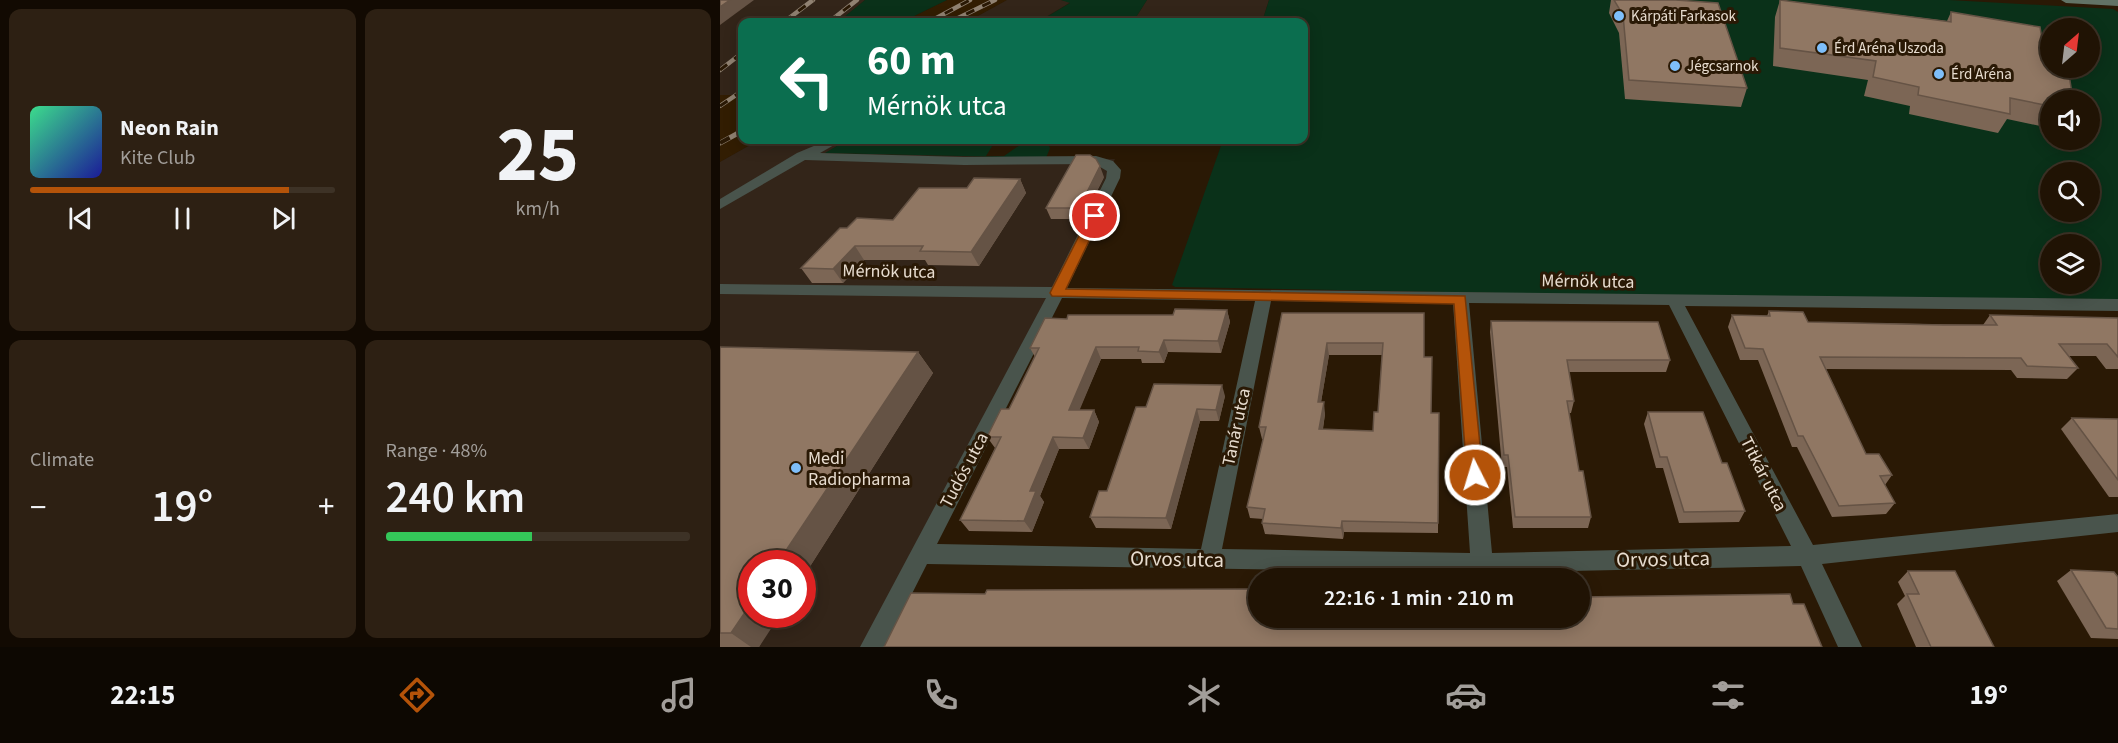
<!DOCTYPE html>
<html lang="en">
<head>
<meta charset="utf-8">
<style>
	:root { --surface:#201304; --page:#2d2013; --text:#f1f3f6; --muted:#a29e9a; --line:#3d3226; --accent:#b45309 }
	body { margin:0; font-family:"Source Sans 3",sans-serif; background:var(--page); color:var(--text); height:100vh; display:flex; flex-direction:column; font-size:22px; white-space:nowrap }
	* { box-sizing:border-box; margin:0 }
	p { font-size:20px; color:var(--muted) }
	.icon { flex:none; width:33px; height:33px; fill:none; stroke:currentColor; stroke-width:2; stroke-linecap:round; stroke-linejoin:round }
	.map { position:relative; flex:1; overflow:hidden }
	.sheet { display:flex; flex-direction:column; gap:9px; padding:9px; background:#120a02; width:720px }
	.sheet>* { flex:none }
	.banner { position:absolute; left:18px; top:18px; width:570px; height:126px; border-radius:12px; box-shadow:0 3px 15px #0003,0 0 0 2px var(--line); background:#0b6e4f; color:#fff; overflow:hidden }
	.needle { width:39px; rotate:28deg }
	.tools { position:absolute; left:1320px; top:18px; display:grid; gap:12px }
	.tools a { display:grid; place-items:center; width:60px; height:60px; border-radius:50%; background:var(--surface); box-shadow:0 3px 15px #0003,0 0 0 2px var(--line); font-size:30px }
	.speed { position:absolute; left:18px; top:550px; display:flex; gap:12px; font-size:30px; font-weight:700; text-align:center }
	.speed>* { display:grid; place-content:center; width:78px; height:78px; border-radius:50%; background:var(--surface); box-shadow:0 3px 15px #0003,0 0 0 2px var(--line); line-height:1 }
	.speed .limit { border:9px solid #d22; background:#fff; color:#111 }
	.pin { position:absolute; display:grid; place-items:center; width:51px; height:51px; color:#fff; margin:-26px; border:3px solid #fff; border-radius:50%; box-shadow:0 2px 6px #0007 }
	.me { position:absolute; width:66px; margin:-33px; rotate:355deg; stroke-linejoin:round; filter:drop-shadow(0 0 4px #0008) }
	.turn { display:flex; align-items:center; gap:21px; height:126px; padding:0 30px; font-size:27px }
	.turn .icon { width:78px; height:78px; stroke-width:2.5 }
	.turn b { display:block; font-size:42px; line-height:51px }
	.big { font-size:45px; font-weight:600; line-height:1.1 }
	.sheet .tile { flex:1; display:flex; flex-direction:column; justify-content:center; gap:9px; min-width:0; padding:0 21px; border-radius:12px; background:var(--page) }
	.sheet .dial { align-items:center; gap:0 }
	.dial b { font-size:78px; line-height:1 }
	.song { display:flex; align-items:center; gap:18px }
	.cover { width:72px; height:72px; border-radius:9px; background:linear-gradient(135deg,hsl(150 70% 55%),hsl(240 70% 35%)) }
	.played { height:6px; border-radius:3px; background:linear-gradient(90deg,var(--accent) 85%,var(--line) 85%) }
	.keys { display:flex; justify-content:space-around; direction:ltr }
	.heat { display:flex; justify-content:space-between; align-items:center; font-size:33px; direction:ltr }
	.charge { height:9px; border-radius:4px; background:linear-gradient(90deg,#34c759 48%,var(--line) 0) }
	.sheet .tiles { flex:1; display:grid; gap:9px; grid-template-columns:repeat(2,1fr) }
	.trip { position:absolute; left:528px; top:568px; width:342px; height:60px; border-radius:30px; background:var(--surface); box-shadow:0 3px 15px #0003,0 0 0 2px var(--line); font-weight:600; line-height:60px; text-align:center }
	.dock { display:flex; height:96px; justify-content:space-around; align-items:center; background:#0d0802; color:var(--muted) }
	.dock .icon { width:42px; height:42px }
	.dock .selected { color:var(--accent) }
	.dock b { font-size:27px; color:var(--text) }
	main { display:flex; flex:1; min-height:0 }
	.map>svg:first-child { display:block }
	.built { fill:#321d02 }
	.industrial { fill:#332519; fill-rule:evenodd }
	.green { fill:#0a3119; fill-rule:evenodd }
	.lines { fill:none; stroke-linecap:round; stroke-linejoin:round }
	.minor { fill:#49544c; fill-rule:evenodd }
	.secondary { fill:#627366; fill-rule:evenodd }
	.rail-far1-casing { stroke:#908272; stroke-width:4.5 }
	.rail-casing { stroke:#908272; stroke-width:5 }
	.rail-far1 { stroke:#2a1905; stroke-width:3; stroke-dasharray:9; stroke-linecap:butt }
	.rail { stroke:#2a1905; stroke-width:4; stroke-dasharray:11; stroke-linecap:butt }
	.wall { fill:#7c6655; fill-rule:evenodd }
	.shaded-wall { fill:#655345 }
	.building { fill:#907763; stroke:#655345; stroke-width:1.5; fill-rule:evenodd }
	.route { fill:#b45309; stroke:#753606; stroke-width:1.5 }
	.poi-dot { fill:#7ebef9; stroke:#2a1905; stroke-width:2 }
	.labels { text-anchor:middle; stroke-width:6; stroke-linejoin:round; paint-order:stroke }
	.far-poi-label { font-size:15px; fill:#e7dccf; stroke:#2a1905; text-anchor:start }
	.street-label { font-size:18px; fill:#e7dccf; stroke:#2a1905 }
	.poi-label { font-size:18px; fill:#e7dccf; stroke:#2a1905; text-anchor:start }
	.near-street-label { font-size:21px; fill:#e7dccf; stroke:#2a1905 }
</style>
</head>
<body>
<main>
<section class="sheet">
<div class="tiles">
<div class="tile">
<div class="song"><i class="cover"></i><div><b>Neon Rain</b><p>Kite Club</p></div></div>
<div class="played"></div>
<div class="keys"><svg class="icon" aria-label="previous" viewBox="0 0 24 24"><path d="M18 5L8 12l10 7zM5 5v14"/></svg><svg class="icon" aria-label="pause" viewBox="0 0 24 24"><path d="M8 5v14M16 5v14"/></svg><svg class="icon" aria-label="next" viewBox="0 0 24 24"><path d="M6 5l10 7-10 7zM19 5v14"/></svg></div>
</div>
<div class="tile dial"><b>25</b><p>km/h</p></div>
<div class="tile"><p>Climate</p>
<div class="heat"><a>−</a><b class="big">19°</b><a>+</a></div>
</div>
<div class="tile"><p>Range · 48%</p><b class="big">240 km</b><div class="charge"></div></div>
</div>
</section>
<div class="map">
<svg width="1398" height="647" viewBox="0 0 1398 647">
	<rect width="100%" height="100%" fill="#2a1905"/>
	<g class="built">
		<path d="M227,0H287L247,22H182Z"/>
		<path d="M0,95H22V140H39L0,162Z"/>
	</g>
	<g class="industrial">
		<path d="M11,0H145L118,22H22V95H0V7Z"/>
		<path d="M287,0H341L351,2L318,22H247Z"/>
		<path d="M427,0H549L542,22H413Z"/>
		<path d="M39,140H127L106,153L395,159L333,286L148,647H0V162ZM32,564H82V615H32Z"/>
	</g>
	<g class="green">
		<path d="M145,0H227L182,22H118Z"/>
		<path d="M341,0H427L413,22H318L350,3Z"/>
		<path d="M549,0H1229L1393,9L1398,12V299L1060,298L455,287L452,285L503,140H584V22H542ZM1330,28H1370V68H1330ZM1330,100H1370V140H1330ZM1330,172H1370V212H1330ZM1330,244H1370V284H1330Z"/>
		<path d="M127,140H276L266,156H284L307,140H326L330,148L326,158L105,153Z"/>
	</g>
	<g class="lines">
		<path class="minor" d="M108,140H123L100,153L244,157L376,156L393,161L401,170L400,178L347,288L1398,299V311L965,306L1093,545L1398,514V532L1102,564L1142,647H1118L1081,566L762,573L207,564L165,647H140L326,298L0,294V284L332,287L386,178L387,171L375,164L244,165L85,160L0,209V199L77,153ZM342,298L535,301L481,549L217,544ZM551,301L733,303L750,553L502,549ZM749,303L949,305L1071,546L772,553Z"/>
		<path class="secondary" d="M1341,0H1398V6L1346,3Z"/>
		<g class="rail-far1-casing">
			<g id="rail-far1">
				<path d="M64,22L93,0"/>
				<path d="M109,22L137,0"/>
				<path d="M209,22L250,0"/>
				<path d="M230,22L275,0"/>
				<path d="M0,70L22,53"/>
				<path d="M0,106L22,91"/>
			</g>
		</g>
		<g class="rail-casing">
			<path id="rail" d="M0,143L22,131"/>
		</g>
		<use href="#rail-far1" class="rail-far1"/>
		<use href="#rail" class="rail"/>
	</g>
	<g class="wall">
		<path d="M891,0H956L1027,88L1021,107L905,99L899,33L889,13Z"/>
		<path d="M1060,0L1227,21L1231,12L1330,100V128L1287,119L1278,133L1189,114L1190,106L1144,96L1148,80L1053,66L1055,17Z"/>
		<path d="M433,140H468L465,146H435Z"/>
		<path d="M384,177L363,219H331L326,208Z"/>
		<path d="M300,179L306,193L259,266L208,265L205,260H144L123,283H92L81,268L127,228L173,220L247,188Z"/>
		<path d="M507,310L510,322L501,353L448,352L444,363H422L421,359H381L359,410H374L379,422L369,449H339L320,496L324,502L312,532L249,531L240,520L275,448L267,437L289,409L315,357L310,348L347,319L453,315Z"/>
		<path d="M1049,311L1088,322L1263,325L1270,315L1398,318V369H1386L1376,356H1349L1358,368L1347,379L1297,378L1291,370L1106,369L1146,454L1172,475L1165,485L1175,503L1166,514L1112,517L1077,447H1072L1038,360H1020L1008,327L1012,315L1047,316Z"/>
		<path d="M562,313H704V357L711,413H719L718,533L624,532L623,539L545,534L542,523L543,519L530,518L527,507L543,439H542L539,427ZM609,355H662L658,412L653,431L603,429L605,414L601,402Z"/>
		<path d="M771,321L950,360L946,372H849L854,401L851,413H849L859,471L871,517L868,528H793L787,467H782L770,332Z"/>
		<path d="M0,347L198,352L213,373L82,579V564L39,647H0Z"/>
		<path d="M505,396L499,421H480L451,529L376,528L370,517L387,491L426,407Z"/>
		<path d="M928,412L1002,463L1025,511L1019,522L959,523L943,468H936L924,424Z"/>
		<path d="M1352,418L1398,419V497H1389L1341,429Z"/>
		<path d="M1351,570L1398,577V639L1371,638L1337,581Z"/>
		<path d="M1188,571L1274,647H1196L1177,604L1185,596L1178,582Z"/>
	</g>
	<g class="shaded-wall">
		<path d="M10,0H34L0,25V7Z"/>
		<path d="M464,140H468L465,146Z"/>
		<path d="M380,166L384,177L363,219L359,208Z"/>
		<path d="M300,179L306,193L259,266L251,252Z"/>
		<path d="M135,246L144,260L123,283L113,269Z"/>
		<path d="M507,310L510,322L501,353L498,341Z"/>
		<path d="M444,340L448,352L444,363L439,352Z"/>
		<path d="M607,343L609,355L599,414L598,402Z"/>
		<path d="M376,347L381,359L355,421L349,410Z"/>
		<path d="M198,352L213,373L82,579V564H57Z"/>
		<path d="M502,385L505,396L499,421L496,410Z"/>
		<path d="M604,402L605,414L601,440L599,429Z"/>
		<path d="M477,409L480,421L451,529L446,518Z"/>
		<path d="M374,410L379,422L369,449L363,438Z"/>
		<path d="M333,437L339,449L320,496L324,502L312,532L304,521L310,491Z"/>
		<path d="M622,521L624,532L623,539L621,528Z"/>
		<path d="M32,602V615H60L39,647H31L11,633Z"/>
	</g>
	<g class="building">
		<path d="M0,0H10L0,7Z"/>
		<path d="M894,0H956L998,3L1027,88L909,80L903,15Z"/>
		<path d="M1060,0L1231,22V12L1320,27L1322,39L1330,40V68H1348L1353,100H1330V106L1290,98V114L1198,95L1199,87L1153,77L1156,61L1060,48Z"/>
		<path d="M356,155H370L376,159L380,166L359,208H326Z"/>
		<path d="M254,178L300,179L251,252L200,251L203,246H135L113,269L81,268L120,228H127L137,218L173,220L199,188H247Z"/>
		<path d="M455,309L507,310L498,341L444,340L439,352L418,351L419,347H376L349,410H374L363,438L333,437L310,491H316L304,521L240,520L281,437H267L281,409H289L319,348H310L325,318L347,319L348,315H453Z"/>
		<path d="M1049,311L1083,312L1088,322L1224,325H1277L1270,315L1398,318V357L1387,344H1339L1358,368L1307,366L1301,358L1100,357L1146,454H1159L1172,475L1160,476L1175,503L1119,506L1083,436H1078L1043,349L1025,348L1012,315L1050,316Z"/>
		<path d="M562,313H704V357H712L711,413H719L718,523L622,521L621,528L542,523L545,509L527,507L546,427H539ZM607,343H663L658,412H654L653,431L599,429L604,402H598Z"/>
		<path d="M771,321L938,322L950,360H847L854,401H847L859,471H863L871,517H795L788,455H784Z"/>
		<path d="M0,347L198,352L57,564H32V602L11,633H0Z"/>
		<path d="M434,384L502,385L496,410L477,409L446,518L370,517L379,491H387L416,407H426Z"/>
		<path d="M928,412H983L1002,463H1007L1025,511L964,512L947,457H940Z"/>
		<path d="M1352,418L1398,419V480Z"/>
		<path d="M1351,570L1394,572L1398,577V629L1386,628Z"/>
		<path d="M1188,571H1235L1274,647H1211L1187,594H1199Z"/>
		<path d="M538,589V618H860V597L1070,594L1073,604H1084L1102,647H164L191,593L265,594L267,590Z"/>
	</g>
	<path class="route" d="M375,213L381,216L346,289L745,296L763,475L761,480H749L747,475L734,304L332,296L330,293L369,216Z"/>
	<g class="poi-dot">
		<circle cx="899" cy="16" r="6"/>
		<circle cx="1102" cy="48" r="6"/>
		<circle cx="955" cy="66" r="6"/>
		<circle cx="1219" cy="74" r="6"/>
		<circle cx="76" cy="468" r="6"/>
	</g>
	<g class="labels">
		<g class="far-poi-label">
			<text x="911" y="21">Kárpáti Farkasok</text>
			<text x="1114" y="53">Érd Aréna Uszoda</text>
			<text x="967" y="71">Jégcsarnok</text>
			<text x="1231" y="79">Érd Aréna</text>
		</g>
		<g class="street-label">
			<text transform="translate(169 271) rotate(1)" y="6">Mérnök utca</text>
			<text transform="translate(868 281) rotate(1)" y="6">Mérnök utca</text>
			<text transform="translate(516 427) rotate(-78)" y="6">Tanár utca</text>
			<text transform="translate(244 470) rotate(-62)" y="6">Tudós utca</text>
			<text transform="translate(1044 474) rotate(63)" y="6">Titkár utca</text>
		</g>
		<g class="poi-label">
			<text x="88" y="464">Medi<tspan x="88" dy="21">Radiopharma</tspan></text>
		</g>
		<g class="near-street-label">
			<text transform="translate(457 559) rotate(1)" y="7">Orvos utca</text>
			<text transform="translate(943 559) rotate(-1)" y="7">Orvos utca</text>
		</g>
	</g>
</svg>
<div class="tools">
<a><svg class="needle" viewBox="-14 -14 28 28"><path d="M0-13l5 13h-10z" fill="#e53935"/><path d="M0 13l5-13h-10z" fill="#a29e9a"/></svg></a>
<a><svg class="icon" aria-label="sound" viewBox="0 0 24 24"><path d="M4 9h4l5-4v14l-5-4H4zM17 9q2 3 0 6"/></svg></a>
<a><svg class="icon" aria-label="search" viewBox="0 0 24 24"><circle cx="10" cy="10" r="6"/><path d="M15 15l6 6"/></svg></a>
<a><svg class="icon" aria-label="layers" viewBox="0 0 24 24"><path d="M12 4l9 5-9 5-9-5zM3 14l9 5 9-5"/></svg></a>
</div>
<div class="speed"><div class="limit">30</div></div>
<div class="pin" style="left:375px;top:216px;background:#d93025"><svg class="icon" aria-label="arrive" viewBox="0 0 24 24"><path d="M6 21V4h12l-3 4 3 4H6"/></svg></div>
<svg class="me" style="left:755px;top:475px" viewBox="-20 -20 40 40"><circle r="17" fill="#b45309" stroke="#fff" stroke-width="3"/><path d="M0-11L8 9 0 5-8 9z" fill="#fff"/></svg>
<div class="trip">22:16 · 1 min · 210 m</div>
<div class="banner">
<div class="turn"><svg class="icon" aria-label="left" viewBox="0 0 24 24"><path d="M17 20v-9H6M10 6l-5 5 5 5"/></svg><div><b>60 m</b>Mérnök utca</div></div>
</div>
</div>
</main>
<nav class="dock">
<b>22:15</b>
<svg class="icon selected" aria-label="directions" viewBox="0 0 24 24"><path d="M12 3l9 9-9 9-9-9zM9 14v-3h6M13 9l2 2-2 2"/></svg>
<svg class="icon" aria-label="music" viewBox="0 0 24 24"><path d="M9 18V5l10-2v13"/><circle cx="6" cy="18" r="3"/><circle cx="16" cy="16" r="3"/></svg>
<svg class="icon" aria-label="phone" viewBox="0 0 24 24"><path d="M5 4h4l2 5-3 2q2 4 5 5l2-3 5 2v4C11 20 4 13 5 4z"/></svg>
<svg class="icon" aria-label="climate" viewBox="0 0 24 24"><path d="M12 3v18M4 7l16 10M4 17L20 7"/></svg>
<svg class="icon" aria-label="car" viewBox="0 0 24 24"><path d="M5 17H2v-5l4-1 3-4h7l3 4 3 1v5h-3M9 17h6M6 11h13"/><circle cx="7" cy="17" r="2"/><circle cx="17" cy="17" r="2"/></svg>
<svg class="icon" aria-label="filters" viewBox="0 0 24 24"><path d="M4 7h16M4 17h16"/><circle cx="9" cy="7" r="2"/><circle cx="15" cy="17" r="2"/></svg>
<b>19°</b>
</nav>
</body>
</html>
